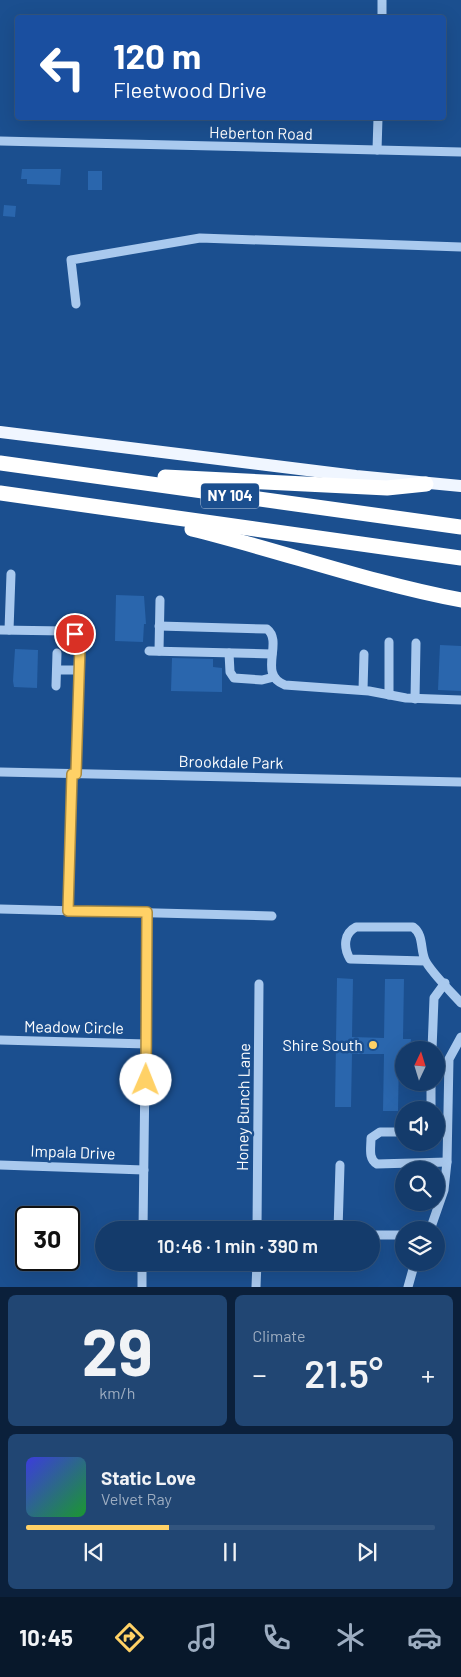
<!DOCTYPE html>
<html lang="en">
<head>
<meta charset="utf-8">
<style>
	:root { --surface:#143b6b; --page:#214673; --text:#f1f3f6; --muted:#9dadc1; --line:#33557e; --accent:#ffd166 }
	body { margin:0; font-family:Barlow,sans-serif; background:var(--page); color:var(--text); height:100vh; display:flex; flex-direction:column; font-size:19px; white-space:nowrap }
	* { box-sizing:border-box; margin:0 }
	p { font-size:16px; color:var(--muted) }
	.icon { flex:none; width:28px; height:28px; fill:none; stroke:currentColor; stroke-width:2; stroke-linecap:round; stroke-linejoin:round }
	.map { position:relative; height:1287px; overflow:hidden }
	.details { display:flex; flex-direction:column; gap:8px; padding:8px; background:#0b203b; flex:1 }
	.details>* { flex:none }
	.hud { position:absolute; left:15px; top:15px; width:431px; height:105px; border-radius:5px; box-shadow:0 5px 20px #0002,0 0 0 1px var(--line); background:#1a4fa0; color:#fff; overflow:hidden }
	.needle { width:32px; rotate:4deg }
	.controls { position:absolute; left:395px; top:1041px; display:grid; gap:10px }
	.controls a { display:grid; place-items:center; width:50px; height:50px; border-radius:50%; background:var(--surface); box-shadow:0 5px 20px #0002,0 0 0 1px var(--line); font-size:25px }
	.speed { position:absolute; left:15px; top:1206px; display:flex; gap:10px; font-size:25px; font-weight:700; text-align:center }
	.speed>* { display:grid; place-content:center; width:65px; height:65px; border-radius:50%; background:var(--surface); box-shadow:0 5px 20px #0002,0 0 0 1px var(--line); line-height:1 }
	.speed .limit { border:2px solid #111; border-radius:8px; background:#fff; color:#111 }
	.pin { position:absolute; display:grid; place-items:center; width:42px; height:42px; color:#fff; margin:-21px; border:2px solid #fff; border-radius:50%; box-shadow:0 1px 5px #0007 }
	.me { position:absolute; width:55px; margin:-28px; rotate:1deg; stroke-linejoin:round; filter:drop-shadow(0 0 4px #0008) }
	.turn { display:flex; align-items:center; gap:18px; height:105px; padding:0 15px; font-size:22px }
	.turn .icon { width:65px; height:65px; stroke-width:2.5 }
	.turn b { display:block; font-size:35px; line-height:42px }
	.big { font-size:38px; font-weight:600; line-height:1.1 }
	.details .card { flex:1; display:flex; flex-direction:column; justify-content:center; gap:8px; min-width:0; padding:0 18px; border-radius:8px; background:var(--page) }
	.details .dial { align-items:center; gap:0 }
	.dial b { font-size:65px; line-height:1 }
	.song { display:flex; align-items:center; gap:15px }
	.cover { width:60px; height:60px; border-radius:8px; background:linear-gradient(135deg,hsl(240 70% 55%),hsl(130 70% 35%)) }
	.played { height:5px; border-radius:2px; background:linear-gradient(90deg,var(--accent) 35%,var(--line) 35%) }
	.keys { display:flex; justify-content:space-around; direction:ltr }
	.heat { display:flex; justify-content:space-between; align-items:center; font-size:28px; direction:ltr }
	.details .tiles { flex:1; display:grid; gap:8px; grid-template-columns:1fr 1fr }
	.card:last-child { grid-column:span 2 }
	.trip { position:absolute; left:95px; top:1221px; width:285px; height:50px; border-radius:25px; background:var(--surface); box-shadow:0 5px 20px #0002,0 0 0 1px var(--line); font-weight:600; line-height:50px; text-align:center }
	.dock { display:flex; height:80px; justify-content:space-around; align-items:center; background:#08182b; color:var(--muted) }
	.dock .icon { width:35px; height:35px }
	.dock .on { color:var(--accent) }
	.dock b { font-size:22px; color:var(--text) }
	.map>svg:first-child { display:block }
	.building { fill:#2a66ad }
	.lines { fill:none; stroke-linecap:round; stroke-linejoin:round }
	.minor { stroke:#a9c9ee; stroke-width:9 }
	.major { stroke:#f0f6ff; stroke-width:12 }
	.highway { stroke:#fff; stroke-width:15 }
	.route-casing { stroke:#a68842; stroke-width:12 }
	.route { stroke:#ffd166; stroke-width:9 }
	.poi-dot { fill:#ffd166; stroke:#1b4f8f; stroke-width:2 }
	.labels { text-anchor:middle; stroke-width:5; stroke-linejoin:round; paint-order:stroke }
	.shield { fill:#1b4f8f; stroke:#bbcadd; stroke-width:1 }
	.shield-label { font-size:15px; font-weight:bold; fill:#fff }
	.street-label { font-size:16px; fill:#fff; stroke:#1b4f8f }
	.poi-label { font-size:16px; fill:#fff; stroke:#1b4f8f; text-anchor:end }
</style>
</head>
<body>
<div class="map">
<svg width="461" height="1287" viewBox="0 0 461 1287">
	<rect width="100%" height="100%" fill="#1b4f8f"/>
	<g class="building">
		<path d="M22,169H61L60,185L27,184V179H21Z"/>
		<rect x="88" y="171" width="14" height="19"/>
		<path d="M4,205L16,206L15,217L3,216Z"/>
		<path d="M116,595L144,596L146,624H144L143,642L115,641Z"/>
		<path d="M440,645L461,646V691L438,690Z"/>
		<path d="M15,649L38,650L37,688L14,687L13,681Z"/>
		<path d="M172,658L213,659V667L222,668V692L171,691Z"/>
		<path d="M337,978L353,979L352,1037L384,1038L385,979H404L403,1039H411L410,1050H404V1056H399L398,1111H383L384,1054H352L351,1107H335Z"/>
	</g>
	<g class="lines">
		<g class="minor">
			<path d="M382,18V0"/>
			<path d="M0,141L461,152"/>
			<path d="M377,150L378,118"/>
			<path d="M76,304L71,260L200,238L461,247"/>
			<path d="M159,626L267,629C284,642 257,675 285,685L369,691L406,698L461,700"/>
			<path d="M0,630L65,631L72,633L79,639L76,774"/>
			<path d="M9,630L11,574"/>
			<path d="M149,651L272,654"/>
			<path d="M159,651L160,600"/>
			<path d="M229,653L230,672L234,678L262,680L274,677"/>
			<path d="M57,670H79"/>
			<path d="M56,686L57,653"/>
			<path d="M363,690L364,654"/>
			<path d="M389,695V642"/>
			<path d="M415,699L416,643"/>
			<path d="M0,772L461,782"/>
			<path d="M0,909L272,916"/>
			<path d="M68,911L72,774"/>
			<path d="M425,961L350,959C343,947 344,933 356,927H413C424,935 420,949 425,960C430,971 452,993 461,1003"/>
			<path d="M0,1040L147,1044"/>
			<path d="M432,1050L434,998L445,983"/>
			<path d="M431,1110V1082"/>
			<path d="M404,1132H380L371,1138C371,1148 368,1159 377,1164L447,1162"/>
			<path d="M0,1165L144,1170"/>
			<path d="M143,1230L147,913"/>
			<path d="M257,1230L259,984"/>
			<path d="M338,1230L340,1165"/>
			<path d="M430,1230L444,1190L447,1162L449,1059L461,1037"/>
			<path d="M371,1235H404"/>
			<path d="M142,1287V1262"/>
			<path d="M256,1287L257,1262"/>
			<path d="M408,1287L415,1262"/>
		</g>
		<path class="major" d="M0,432L356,476L461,486"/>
		<g class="highway">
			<path d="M0,463L461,527"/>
			<path d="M165,477L387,488L426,484"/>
			<path d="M0,493L461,558"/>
			<path d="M192,529C282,551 370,583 461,600"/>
		</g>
	</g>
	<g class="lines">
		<g class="route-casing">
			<path id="route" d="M75,634L79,639L80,646L76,774H72L68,911L147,912L146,1080"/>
		</g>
		<use href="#route" class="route"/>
	</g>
	<circle class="poi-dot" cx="373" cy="1045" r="5"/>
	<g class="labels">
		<rect class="shield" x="201" y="483.5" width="58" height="25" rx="4"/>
		<g class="shield-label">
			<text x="230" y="501">NY 104</text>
		</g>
		<g class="street-label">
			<text transform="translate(261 133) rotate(1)" y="6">Heberton Road</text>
			<text transform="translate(231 762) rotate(1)" y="6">Brookdale Park</text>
			<text transform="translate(74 1027) rotate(1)" y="6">Meadow Circle</text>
			<text transform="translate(243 1107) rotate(-89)" y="6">Honey Bunch Lane</text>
			<text transform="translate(73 1152) rotate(2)" y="6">Impala Drive</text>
		</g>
		<g class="poi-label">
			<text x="363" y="1051">Shire South</text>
		</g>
	</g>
</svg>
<div class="controls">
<a><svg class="needle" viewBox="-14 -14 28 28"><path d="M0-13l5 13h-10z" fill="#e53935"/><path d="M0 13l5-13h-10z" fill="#9dadc1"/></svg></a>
<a><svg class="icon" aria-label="sound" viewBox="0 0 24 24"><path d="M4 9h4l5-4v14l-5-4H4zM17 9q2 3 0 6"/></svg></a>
<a><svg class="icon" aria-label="search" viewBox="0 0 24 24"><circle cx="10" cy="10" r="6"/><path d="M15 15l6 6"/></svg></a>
<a><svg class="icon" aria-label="layers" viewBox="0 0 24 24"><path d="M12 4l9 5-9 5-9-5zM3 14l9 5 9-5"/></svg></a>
</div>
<div class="speed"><div class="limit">30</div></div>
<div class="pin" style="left:75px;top:634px;background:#d93025"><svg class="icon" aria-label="arrive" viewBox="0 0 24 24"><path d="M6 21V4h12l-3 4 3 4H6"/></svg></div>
<svg class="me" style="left:146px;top:1080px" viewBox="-20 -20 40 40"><circle r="19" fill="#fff"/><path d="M0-13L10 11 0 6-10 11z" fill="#ffd166"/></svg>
<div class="trip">10:46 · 1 min · 390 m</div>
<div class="hud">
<div class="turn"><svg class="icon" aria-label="left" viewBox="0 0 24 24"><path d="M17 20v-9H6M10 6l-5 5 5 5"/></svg><div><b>120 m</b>Fleetwood Drive</div></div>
</div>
</div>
<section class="details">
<div class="tiles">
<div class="card dial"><b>29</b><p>km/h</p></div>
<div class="card"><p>Climate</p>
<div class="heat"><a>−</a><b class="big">21.5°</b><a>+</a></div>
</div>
<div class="card">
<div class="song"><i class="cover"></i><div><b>Static Love</b><p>Velvet Ray</p></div></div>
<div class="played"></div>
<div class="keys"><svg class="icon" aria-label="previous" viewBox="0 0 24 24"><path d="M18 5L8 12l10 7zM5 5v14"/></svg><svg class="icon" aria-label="pause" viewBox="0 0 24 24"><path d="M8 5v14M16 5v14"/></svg><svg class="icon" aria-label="next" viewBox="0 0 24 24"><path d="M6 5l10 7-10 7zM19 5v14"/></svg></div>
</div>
</div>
</section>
<nav class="dock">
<b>10:45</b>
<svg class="icon on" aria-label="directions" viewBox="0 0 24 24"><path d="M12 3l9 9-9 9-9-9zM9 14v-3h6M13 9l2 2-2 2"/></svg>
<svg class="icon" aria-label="music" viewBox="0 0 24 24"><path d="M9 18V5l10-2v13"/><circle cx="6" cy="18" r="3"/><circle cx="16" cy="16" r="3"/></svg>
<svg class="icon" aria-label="phone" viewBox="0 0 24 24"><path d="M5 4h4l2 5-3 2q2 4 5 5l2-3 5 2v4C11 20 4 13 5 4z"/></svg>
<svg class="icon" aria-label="climate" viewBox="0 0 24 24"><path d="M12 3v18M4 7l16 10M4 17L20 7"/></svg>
<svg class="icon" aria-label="car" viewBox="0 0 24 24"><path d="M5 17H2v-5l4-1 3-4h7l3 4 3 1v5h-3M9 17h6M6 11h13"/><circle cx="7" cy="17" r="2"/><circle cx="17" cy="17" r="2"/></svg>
</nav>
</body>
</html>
